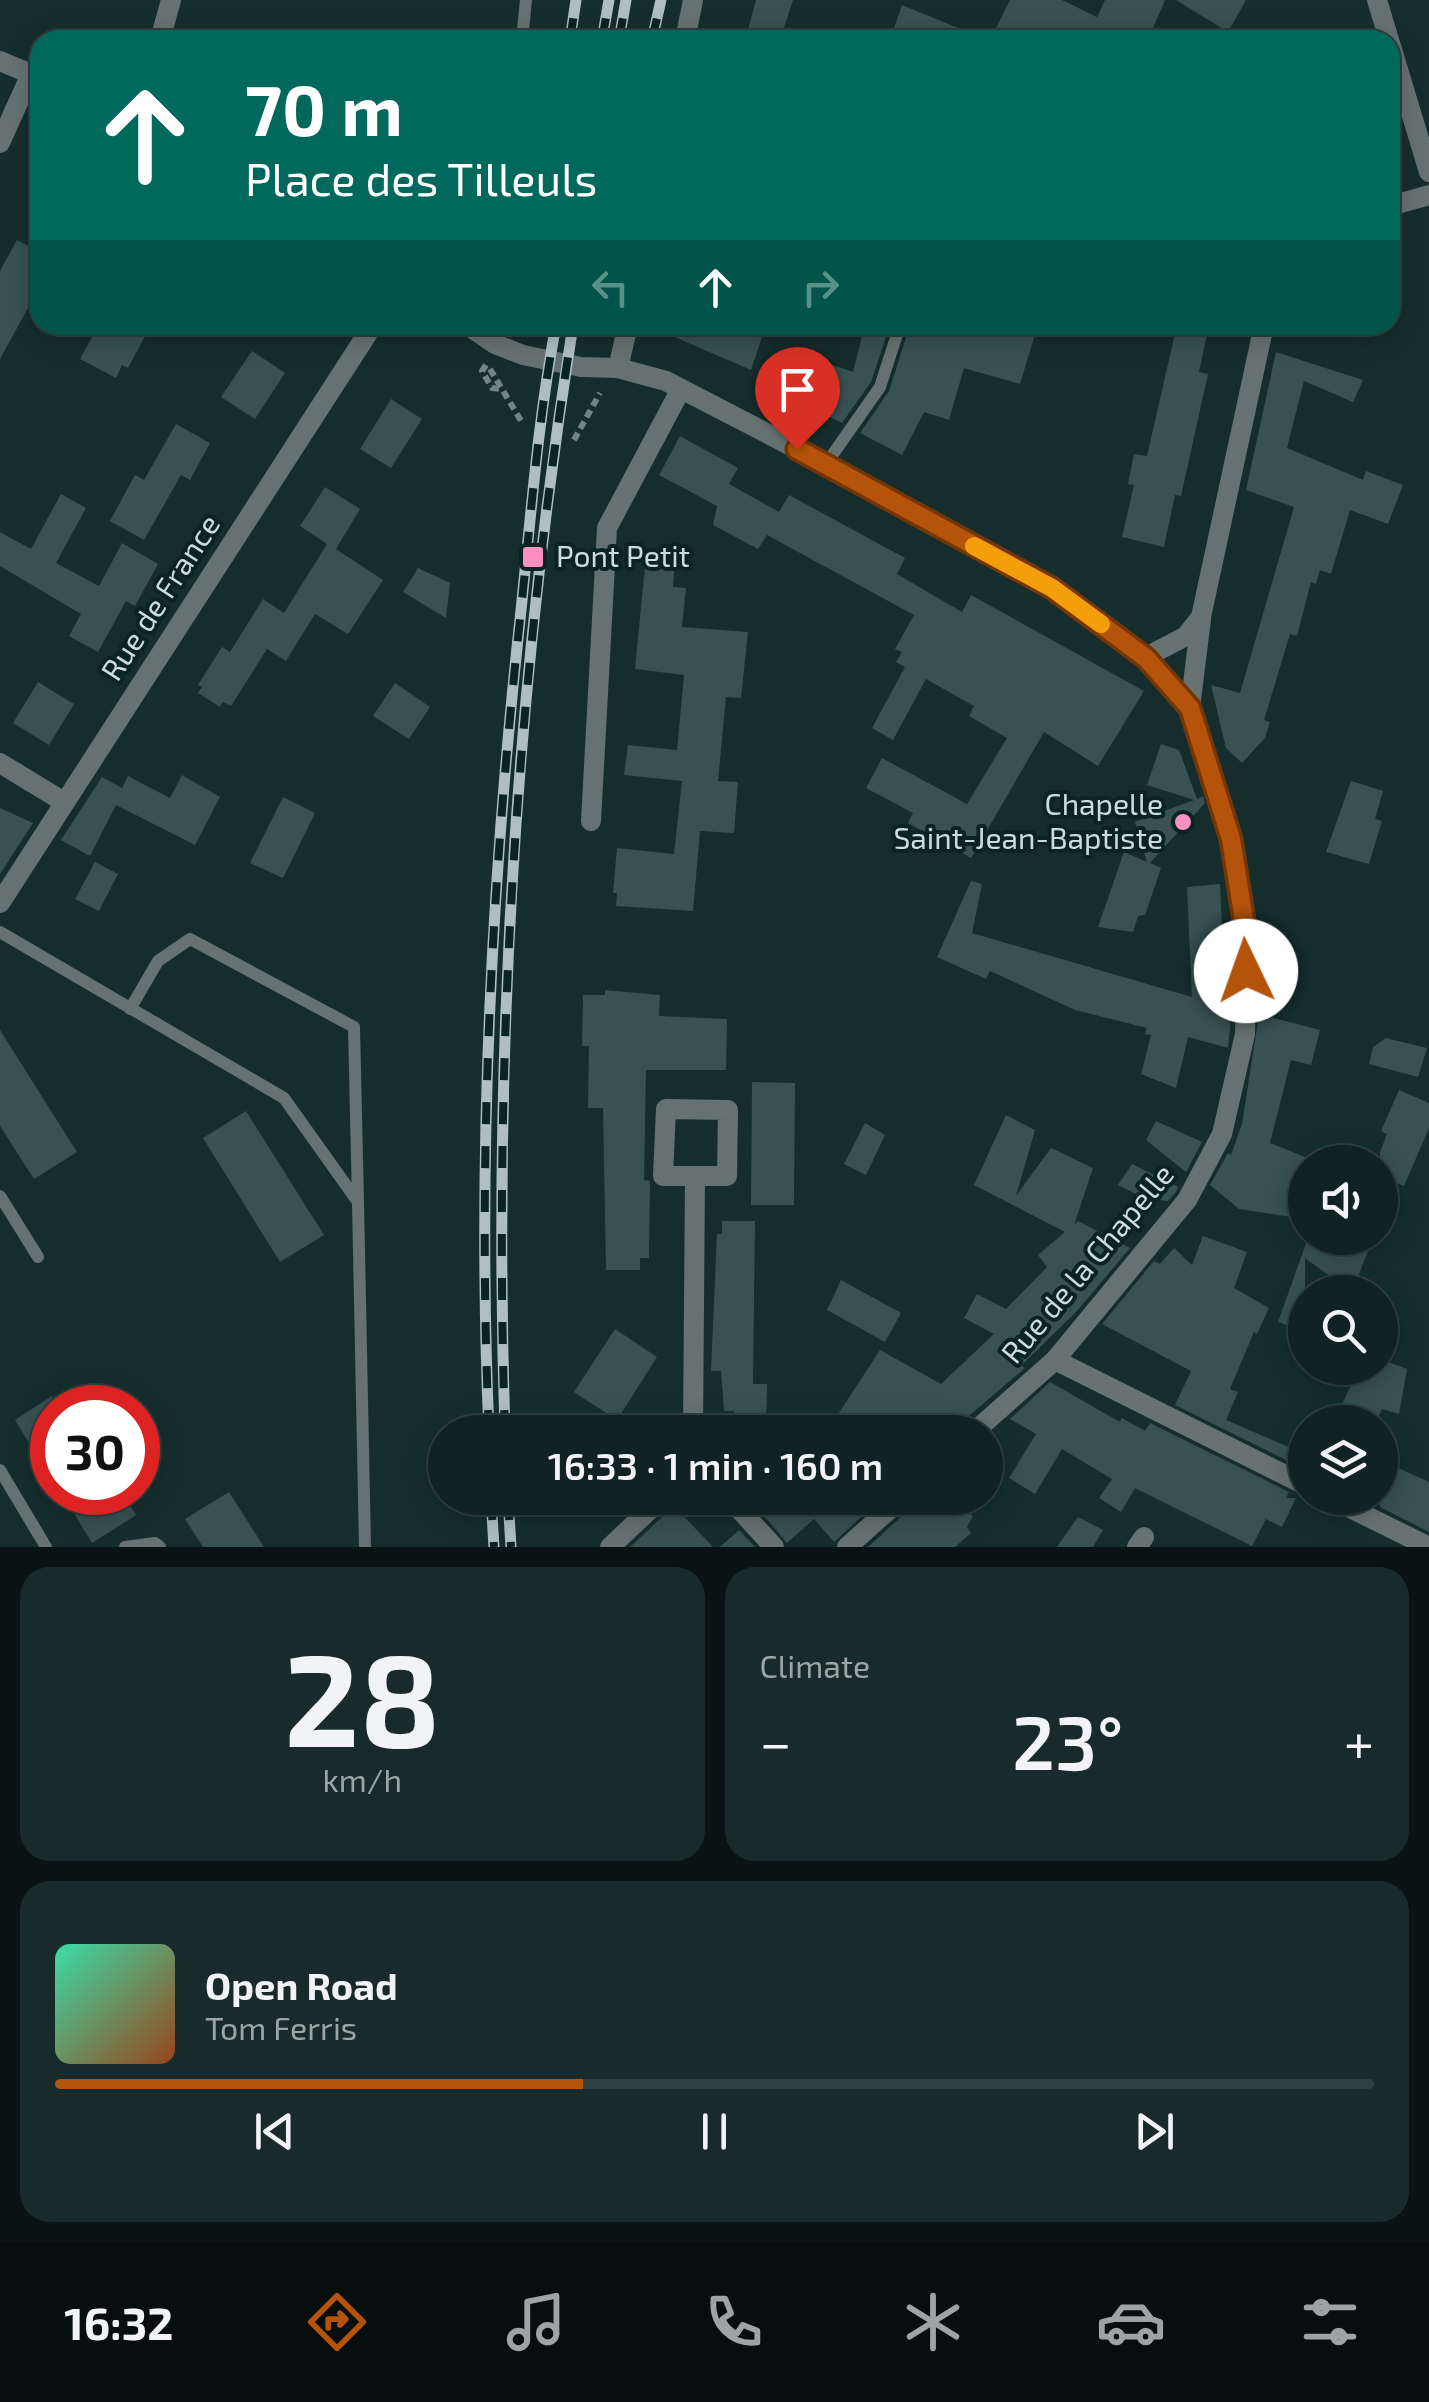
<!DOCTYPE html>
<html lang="en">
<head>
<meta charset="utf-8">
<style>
	:root { --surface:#102222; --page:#192a2a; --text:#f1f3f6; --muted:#9ca4a5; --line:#303f40; --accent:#b45309 }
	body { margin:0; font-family:"Exo 2",sans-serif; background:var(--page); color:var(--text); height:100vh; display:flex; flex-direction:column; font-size:38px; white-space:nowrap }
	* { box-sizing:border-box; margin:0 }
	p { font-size:32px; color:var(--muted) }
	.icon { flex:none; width:55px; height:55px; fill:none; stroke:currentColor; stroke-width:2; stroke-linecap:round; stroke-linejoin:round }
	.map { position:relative; height:1547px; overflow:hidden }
	.side { display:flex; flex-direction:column; gap:20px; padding:20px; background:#091313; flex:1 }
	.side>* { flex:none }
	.guide { position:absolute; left:30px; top:30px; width:1370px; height:305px; border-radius:30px; box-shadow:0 5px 25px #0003,0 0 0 2px var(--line); background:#00695c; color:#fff; overflow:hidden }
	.tools { position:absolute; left:1288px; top:1145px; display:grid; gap:20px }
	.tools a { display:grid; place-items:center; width:110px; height:110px; border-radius:50%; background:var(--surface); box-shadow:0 5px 25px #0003,0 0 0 2px var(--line); font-size:50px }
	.speed { position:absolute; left:30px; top:1385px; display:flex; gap:20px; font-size:50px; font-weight:700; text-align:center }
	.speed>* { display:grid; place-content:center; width:130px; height:130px; border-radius:50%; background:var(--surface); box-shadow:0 5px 25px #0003,0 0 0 2px var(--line); line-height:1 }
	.speed .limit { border:15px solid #d22; background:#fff; color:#111 }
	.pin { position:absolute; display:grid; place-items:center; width:85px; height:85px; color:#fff; margin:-102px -42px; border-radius:50% 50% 50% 0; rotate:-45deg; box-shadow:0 0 10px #0007 }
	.pin .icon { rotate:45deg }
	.me { position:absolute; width:110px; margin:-55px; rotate:357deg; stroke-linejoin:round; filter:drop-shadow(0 0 8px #0008) }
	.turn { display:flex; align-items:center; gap:35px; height:210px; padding:0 50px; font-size:45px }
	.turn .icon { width:130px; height:130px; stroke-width:2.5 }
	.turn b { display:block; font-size:70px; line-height:85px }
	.lanes { display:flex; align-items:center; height:95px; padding:0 50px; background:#0003; justify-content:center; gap:50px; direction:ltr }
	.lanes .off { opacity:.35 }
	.big { font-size:75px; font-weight:600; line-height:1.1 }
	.side .tile { flex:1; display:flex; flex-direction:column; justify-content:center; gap:15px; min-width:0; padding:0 35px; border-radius:30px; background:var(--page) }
	.side .dial { align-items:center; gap:0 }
	.dial b { font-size:130px; line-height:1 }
	.song { display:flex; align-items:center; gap:30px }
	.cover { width:120px; height:120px; border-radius:15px; background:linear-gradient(135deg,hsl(160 70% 55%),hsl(20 70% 35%)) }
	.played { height:10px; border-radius:5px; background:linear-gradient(90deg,var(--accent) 40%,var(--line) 40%) }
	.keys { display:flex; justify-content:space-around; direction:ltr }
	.heat { display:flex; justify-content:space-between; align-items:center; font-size:55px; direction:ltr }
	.side .tiles { flex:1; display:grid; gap:20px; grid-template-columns:1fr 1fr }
	.tile:last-child { grid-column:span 2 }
	.trip { position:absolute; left:428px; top:1415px; width:575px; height:100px; border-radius:50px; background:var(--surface); box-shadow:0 5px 25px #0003,0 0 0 2px var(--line); font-weight:600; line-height:100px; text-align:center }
	.tabs { display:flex; height:160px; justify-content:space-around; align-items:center; background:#060e0e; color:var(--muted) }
	.tabs .icon { width:70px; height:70px }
	.tabs .selected { color:var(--accent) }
	.tabs b { font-size:45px; color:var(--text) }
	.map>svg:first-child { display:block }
	.building { fill:#385151 }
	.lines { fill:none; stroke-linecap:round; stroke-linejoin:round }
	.path { stroke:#718584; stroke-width:6; stroke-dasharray:8 5; stroke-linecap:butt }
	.service { stroke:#667271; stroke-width:12 }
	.minor { stroke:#667271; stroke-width:20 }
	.tertiary { stroke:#667271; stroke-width:20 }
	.rail-casing { stroke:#afbfbf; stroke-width:11 }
	.rail { stroke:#0a2423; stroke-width:8; stroke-dasharray:22; stroke-linecap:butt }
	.route-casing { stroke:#753606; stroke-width:25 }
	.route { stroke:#b45309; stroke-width:18 }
	.slow { stroke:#f59e0b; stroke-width:18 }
	.poi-dot { fill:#fc8fc2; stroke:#0a2423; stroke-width:4 }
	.labels { text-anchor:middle; stroke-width:8; stroke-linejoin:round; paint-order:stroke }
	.poi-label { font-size:30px; fill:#cddbdb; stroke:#0a2423; text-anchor:start }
	.street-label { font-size:30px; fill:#cddbdb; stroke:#0a2423 }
</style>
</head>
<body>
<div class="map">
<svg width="1429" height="1547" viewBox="0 0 1429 1547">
	<rect width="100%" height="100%" fill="#152e2d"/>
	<g class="building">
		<path d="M756,0H793L780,40H745Z"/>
		<path d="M1010,0H1062L1097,17L1105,0H1165L1148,40H990Z"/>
		<path d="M1176,0H1246L1228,32Z"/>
		<path d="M902,5L985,39V40H890Z"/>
		<path d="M17,240L40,252V286L0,359V271Z"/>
		<path d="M99,325H151L128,368L122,365L116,378L80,359Z"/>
		<path d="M647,325H766L751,370Z"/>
		<path d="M865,325H890L871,382L842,423L795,399L809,357L853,372Z"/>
		<path d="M910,325H1015L1036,331L1020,384L964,368L949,420L924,412L902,455L860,433L889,391Z"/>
		<path d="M1177,325H1209L1199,372L1208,374L1181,496L1175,495L1164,547L1122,537L1134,485L1128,484L1134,454L1147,456Z"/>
		<path d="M252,351L285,373L255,419L221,397Z"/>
		<path d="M1276,352L1363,380L1353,402L1304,381L1287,448L1363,480L1366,471L1403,485L1388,524L1350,510L1331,574L1320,570L1316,584L1311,582L1297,636L1290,634L1264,720L1270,722L1265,738L1242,763L1226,748L1211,685L1240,693L1294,507L1246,490Z"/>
		<path d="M391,399L422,419L391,468L360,449Z"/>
		<path d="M176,424L210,443L190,480L181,475L144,540L110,521L135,475L144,480Z"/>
		<path d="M680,436L738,468L729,484L779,512L789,495L905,558L897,574L962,612L971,595L1144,691L1098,766L1044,732L971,858L908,823L913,813L866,788L882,758L967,804L1007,738L969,716L974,706L926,679L893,740L872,728L905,667L896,662L902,652L895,649L914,615L767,535L758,549L713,525L717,506L659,475Z"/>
		<path d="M325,487L360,509L336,549L383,580L348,634L315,614L286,661L267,649L231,706L223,702L220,707L198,693L202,687L198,685L222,647L230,652L263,599L284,613L327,544L300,526Z"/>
		<path d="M61,494L86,508L56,563L99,586L122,543L158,564L135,606L126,601L98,652L69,636L81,614L0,566V532L31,549Z"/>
		<path d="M646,556L675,559L673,587L686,588L682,627L748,632L741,698L726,697L718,781L738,782L734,833L700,831L693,911L616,906L617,893H613L617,848L674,854L682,781L624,775L628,745L677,750L684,675L635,669Z"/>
		<path d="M418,568L450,583L446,618L403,592Z"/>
		<path d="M38,682L74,704L49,745L13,723Z"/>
		<path d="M395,683L430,707L409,739L373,716Z"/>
		<path d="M1161,744L1179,750L1197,799L1203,796L1205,803L1150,863L1161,868L1145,915L1138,916L1133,932L1098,927L1124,852L1147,862L1135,822L1194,800L1147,785Z"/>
		<path d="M182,775L220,797L195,845L116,805L90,856L61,840L102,777L122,788L128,776L170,798Z"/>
		<path d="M1351,781L1383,791L1375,819L1382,821L1369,864L1326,852Z"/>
		<path d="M283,797L315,813L283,878L250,863Z"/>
		<path d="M0,808L33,823L0,874Z"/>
		<path d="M95,862L118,874L99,911L75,899Z"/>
		<path d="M971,881L982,884L972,933L1192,997L1187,887L1220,884L1226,1006L1232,1007L1228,1048L1188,1037L1176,1088L1141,1074L1151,1035L1145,1034L1147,1028L1075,1010L990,971L986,979L937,957Z"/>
		<path d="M605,990L660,995L659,1016L727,1019L726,1070H646L644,1180L650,1181L649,1258H640V1270H606L603,1108H588L589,1046H582L583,995H605Z"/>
		<path d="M1259,1014L1320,1030L1311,1065L1291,1060L1270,1143L1305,1157V1219L1239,1209L1210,1185L1228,1153L1231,1155L1242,1124Z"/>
		<path d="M0,1030L77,1152L34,1179L0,1126Z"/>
		<path d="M1386,1038L1427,1048L1418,1077L1369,1064L1373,1047Z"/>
		<path d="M752,1082L795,1083L794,1205H751Z"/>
		<path d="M1399,1090L1429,1103V1128L1404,1186L1380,1176V1152L1387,1134L1381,1131Z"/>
		<path d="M246,1111L324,1235L280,1262L203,1138Z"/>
		<path d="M1006,1115L1035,1130L1016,1196L1051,1148L1093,1168L1074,1225L1078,1221L1130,1248L1077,1311L1021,1366L1025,1368L950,1432H850L833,1422L880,1350L941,1384L994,1334L964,1318L977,1294L1006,1309L1047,1267L1038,1255L1065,1232L974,1185Z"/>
		<path d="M1156,1121L1202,1142L1186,1172L1146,1140Z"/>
		<path d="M865,1123L885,1135L866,1175L844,1164Z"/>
		<path d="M1132,1164L1178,1187L1176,1192L1168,1201L1144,1198L1118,1185Z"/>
		<path d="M722,1221H755L753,1384H767L766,1432H740V1425L733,1424L734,1411H724L721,1371H711L717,1234H722Z"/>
		<path d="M1203,1236L1247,1252L1234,1288L1269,1308L1257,1334L1254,1332L1230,1389L1238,1392L1226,1420L1305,1454L1300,1467L1175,1405L1191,1371L1102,1324L1154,1261L1160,1264L1174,1248L1192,1265Z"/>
		<path d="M1308,1238H1373L1352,1292L1305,1258V1332L1278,1322Z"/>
		<path d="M841,1280L901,1313L885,1342L827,1310Z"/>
		<path d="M615,1329L657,1357L617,1420L574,1392Z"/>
		<path d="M1380,1359L1407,1369L1399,1414L1382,1409L1376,1422H1334L1357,1372L1361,1368H1380Z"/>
		<path d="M1050,1382L1120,1422L1122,1418L1145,1431L1150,1423L1289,1492L1286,1498H1296L1282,1527L1266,1519L1252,1546L1135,1488L1121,1512L1099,1498L1112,1479L1062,1449L1035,1494L1009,1478L1036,1434L1010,1419Z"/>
		<path d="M52,1396V1480L15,1420Z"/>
		<path d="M1380,1465L1394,1466L1429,1482V1532L1380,1507Z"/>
		<path d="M61,1492H121L136,1515L92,1543Z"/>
		<path d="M229,1492L264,1547H203L185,1519Z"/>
		<path d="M776,1498H781L782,1502L784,1498H882L834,1542L814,1519L787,1543L760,1511Z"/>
		<path d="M915,1498H945L973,1516L967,1527L971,1533L955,1547H868L911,1508Z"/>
		<path d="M674,1506L713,1547H630L672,1508Z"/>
		<path d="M1078,1517L1103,1530L1093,1547H1057Z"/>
		<path d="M739,1530L755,1547H720Z"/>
	</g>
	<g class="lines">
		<g class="path">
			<path d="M486,365L482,371L492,388L503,389"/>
			<path d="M490,369L523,424"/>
			<path d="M574,440L600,393"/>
		</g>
		<g class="service">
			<path d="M522,40L526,0"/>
			<path d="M826,464L880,387L900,325"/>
			<path d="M0,932L284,1098L358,1202L354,1027L190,939L158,961L130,1009"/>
			<path d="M0,1196L38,1257"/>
			<path d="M358,1202L365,1547"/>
			<path d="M0,1470L46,1547"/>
			<path d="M125,1547L155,1543L160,1547"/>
		</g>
		<g class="minor">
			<path d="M160,40L171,0"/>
			<path d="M685,40L693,0"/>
			<path d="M0,61L40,78"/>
			<path d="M0,143L31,74"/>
			<path d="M1390,206L1429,195"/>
			<path d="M467,325L495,344L523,355L581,367L618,368L666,381L826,464L1051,588L1146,657L1190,708L1231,839L1247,939L1245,1034L1222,1134L1187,1200L1055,1360L974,1432"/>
			<path d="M618,368L628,325"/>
			<path d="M1146,657L1186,636L1201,617L1264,325"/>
			<path d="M1190,708L1201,619"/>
			<path d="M0,763L64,802"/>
			<path d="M591,821L607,528L681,389"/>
			<path d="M0,903L373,325"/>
			<path d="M666,1109L728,1110L727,1176H663Z"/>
			<path d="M1055,1360L1305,1485"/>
			<path d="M693,1432L695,1177"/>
			<path d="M729,1498L774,1547"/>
			<path d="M1330,1498L1429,1547"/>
			<path d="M610,1547L662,1498"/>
			<path d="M847,1547L902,1498"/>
			<path d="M1137,1547L1144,1537"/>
		</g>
		<g class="tertiary">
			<path d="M1377,0L1389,40"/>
			<path d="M1390,43L1429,172"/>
		</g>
		<g class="rail-casing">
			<g id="rail">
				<path d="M570,40L576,0"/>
				<path d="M602,40L609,0"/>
				<path d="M619,40L626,0"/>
				<path d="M652,40L661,0"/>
				<path d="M489,1432C477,1159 491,882 521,610C531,515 538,419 556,325"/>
				<path d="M505,1432C493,1064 515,689 573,325"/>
				<path d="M491,1498L494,1547"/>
				<path d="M508,1498L511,1547"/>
			</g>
		</g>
		<use href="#rail" class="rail"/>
	</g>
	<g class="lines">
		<g class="route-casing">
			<path id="route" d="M797,449L1052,588L1146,658L1190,708L1231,839L1247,939L1246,971"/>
		</g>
		<use href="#route" class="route"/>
		<path class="slow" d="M974,546L1052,588L1101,624"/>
	</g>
	<g class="poi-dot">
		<rect x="521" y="545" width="24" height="24" rx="5"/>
		<circle cx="1183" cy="822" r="10"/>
	</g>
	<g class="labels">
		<g class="poi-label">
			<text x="556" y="567">Pont Petit</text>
			<text x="1163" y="815" text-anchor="end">Chapelle<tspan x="1163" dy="34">Saint-Jean-Baptiste</tspan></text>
		</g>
		<g class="street-label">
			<text transform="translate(161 598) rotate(-57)" y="10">Rue de France</text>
			<text transform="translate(1088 1264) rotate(-50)" y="10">Rue de la Chapelle</text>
		</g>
	</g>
</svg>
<div class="tools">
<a><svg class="icon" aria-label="sound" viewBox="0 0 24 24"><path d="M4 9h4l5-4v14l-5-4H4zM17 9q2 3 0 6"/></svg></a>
<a><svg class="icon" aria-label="search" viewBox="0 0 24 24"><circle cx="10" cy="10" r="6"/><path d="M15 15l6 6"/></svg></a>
<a><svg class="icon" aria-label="layers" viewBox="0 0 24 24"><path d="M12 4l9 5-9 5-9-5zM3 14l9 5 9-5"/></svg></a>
</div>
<div class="speed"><div class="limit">30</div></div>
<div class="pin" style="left:797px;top:449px;background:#d93025"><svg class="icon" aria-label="arrive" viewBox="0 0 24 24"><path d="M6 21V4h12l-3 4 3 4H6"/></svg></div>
<svg class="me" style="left:1246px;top:971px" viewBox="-20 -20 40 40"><circle r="19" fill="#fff"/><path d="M0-13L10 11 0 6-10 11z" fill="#b45309"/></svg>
<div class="trip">16:33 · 1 min · 160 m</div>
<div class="guide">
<div class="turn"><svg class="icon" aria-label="ahead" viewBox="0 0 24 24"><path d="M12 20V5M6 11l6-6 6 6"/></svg><div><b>70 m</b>Place des Tilleuls</div></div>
<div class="lanes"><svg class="icon off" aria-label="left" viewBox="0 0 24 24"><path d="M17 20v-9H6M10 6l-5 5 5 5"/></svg><svg class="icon" aria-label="ahead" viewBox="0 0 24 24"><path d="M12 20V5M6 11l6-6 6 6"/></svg><svg class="icon off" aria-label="right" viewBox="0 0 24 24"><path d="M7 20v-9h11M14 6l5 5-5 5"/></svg></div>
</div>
</div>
<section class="side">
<div class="tiles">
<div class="tile dial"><b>28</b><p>km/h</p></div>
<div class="tile"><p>Climate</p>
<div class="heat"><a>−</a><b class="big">23°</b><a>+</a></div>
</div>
<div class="tile">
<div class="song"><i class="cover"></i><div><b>Open Road</b><p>Tom Ferris</p></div></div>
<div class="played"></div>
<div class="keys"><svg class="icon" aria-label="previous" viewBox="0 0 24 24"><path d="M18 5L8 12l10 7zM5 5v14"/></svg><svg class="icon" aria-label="pause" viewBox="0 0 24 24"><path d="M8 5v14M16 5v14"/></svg><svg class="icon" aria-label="next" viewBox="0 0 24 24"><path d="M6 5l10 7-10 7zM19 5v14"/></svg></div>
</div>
</div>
</section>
<nav class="tabs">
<b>16:32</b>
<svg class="icon selected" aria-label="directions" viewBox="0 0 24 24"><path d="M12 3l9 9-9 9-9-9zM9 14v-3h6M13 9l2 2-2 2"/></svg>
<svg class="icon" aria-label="music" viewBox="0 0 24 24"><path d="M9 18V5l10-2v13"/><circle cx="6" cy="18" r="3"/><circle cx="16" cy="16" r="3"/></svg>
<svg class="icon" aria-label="phone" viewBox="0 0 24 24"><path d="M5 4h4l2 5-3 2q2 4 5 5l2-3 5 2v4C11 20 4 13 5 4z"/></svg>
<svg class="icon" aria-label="climate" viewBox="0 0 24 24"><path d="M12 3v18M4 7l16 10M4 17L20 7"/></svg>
<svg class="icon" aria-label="car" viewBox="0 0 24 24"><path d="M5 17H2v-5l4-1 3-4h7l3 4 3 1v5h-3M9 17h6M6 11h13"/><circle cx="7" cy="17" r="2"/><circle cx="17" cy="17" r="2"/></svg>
<svg class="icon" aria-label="filters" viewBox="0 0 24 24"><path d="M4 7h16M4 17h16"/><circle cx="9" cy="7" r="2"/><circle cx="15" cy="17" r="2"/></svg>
</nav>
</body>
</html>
